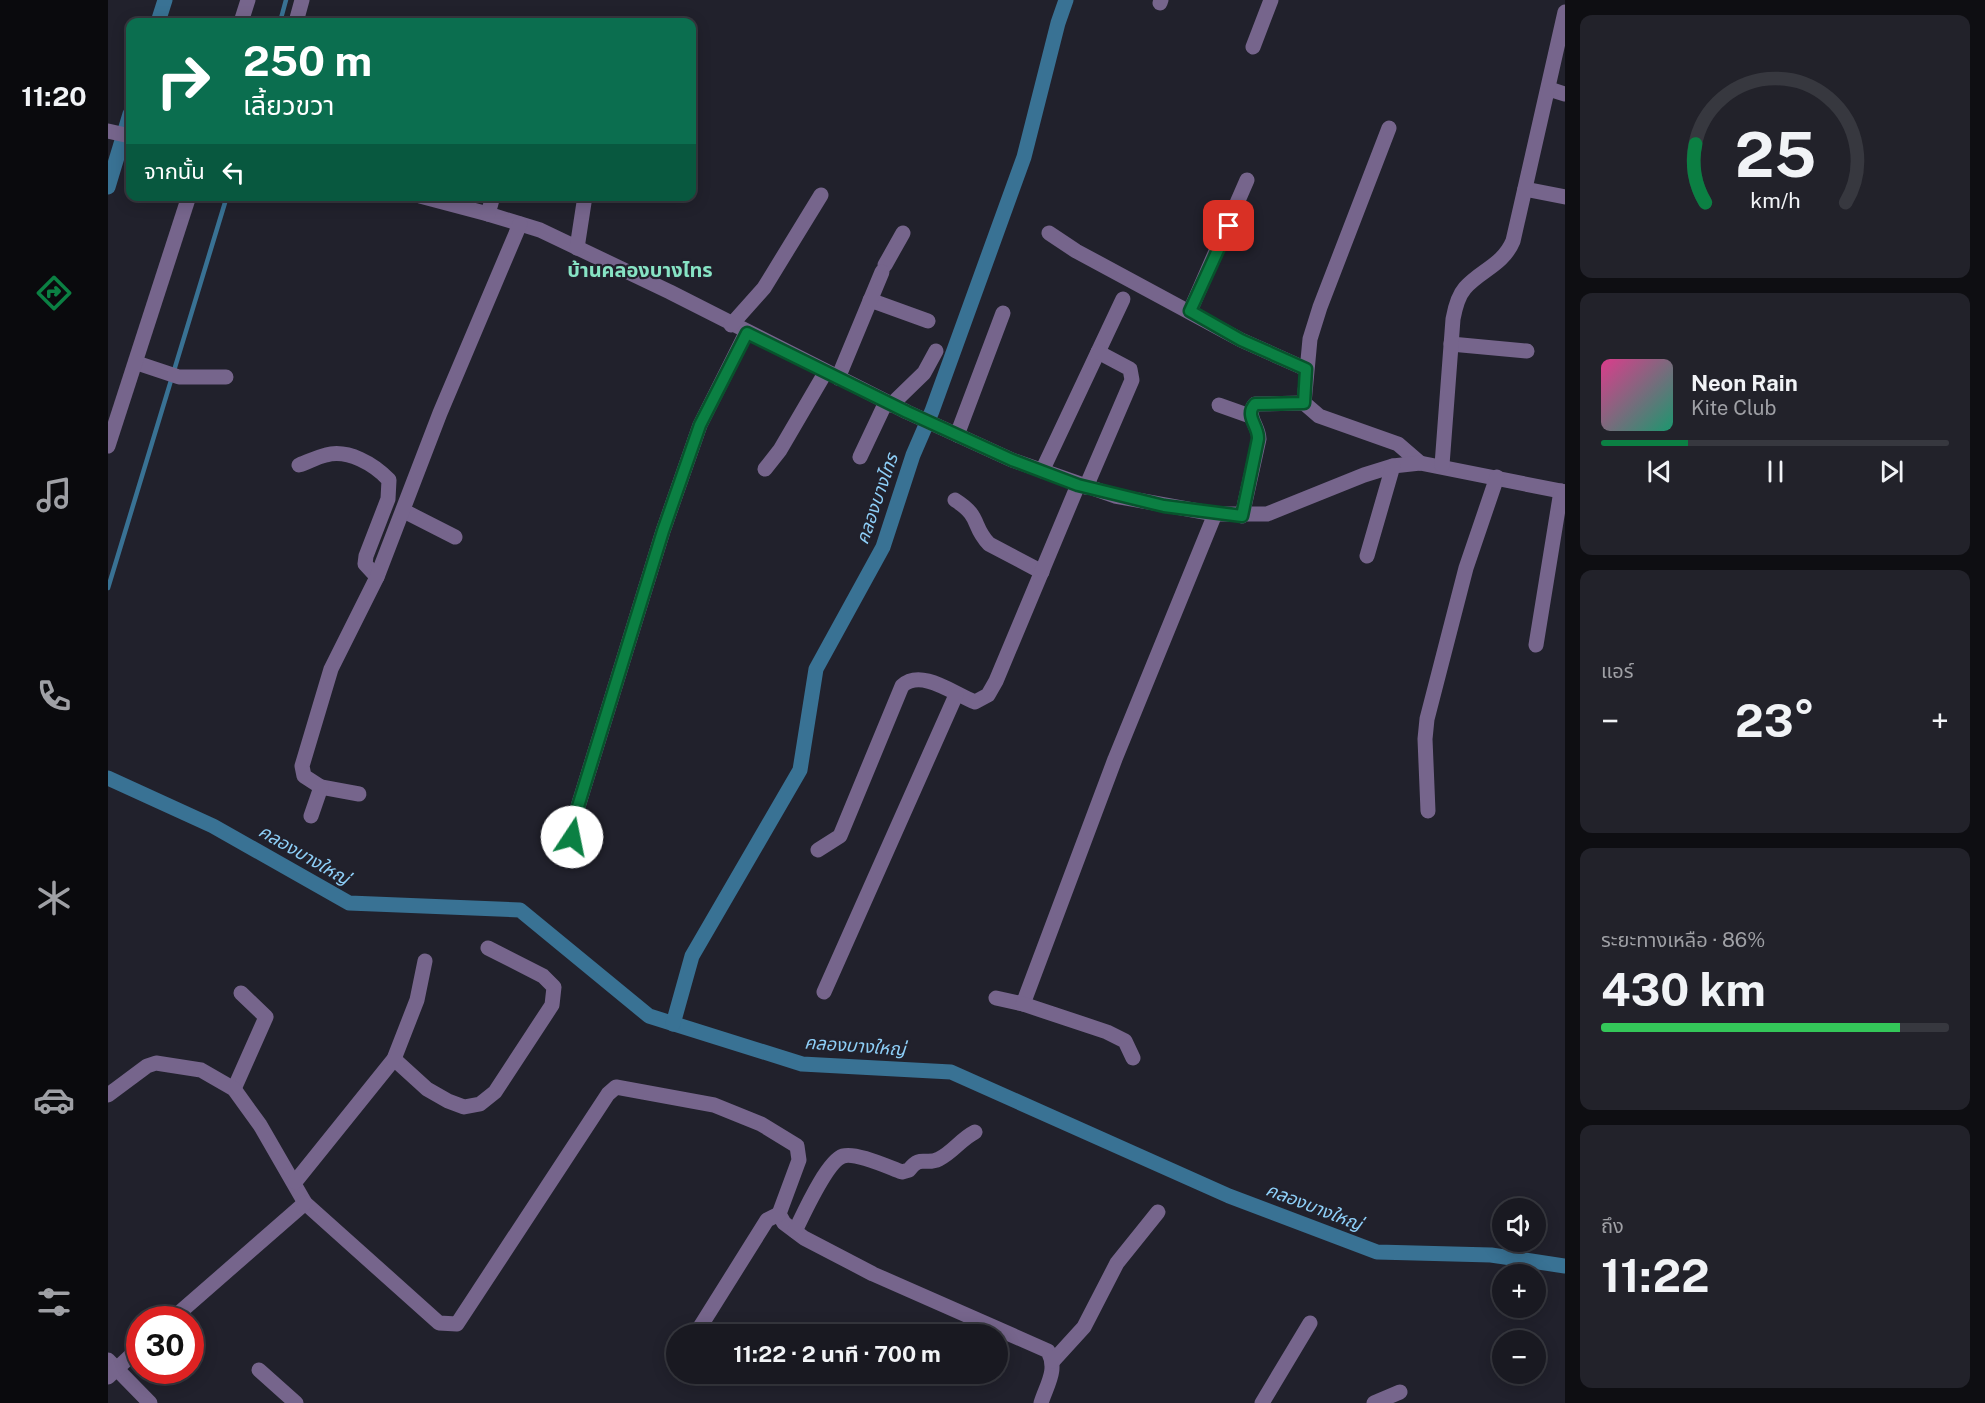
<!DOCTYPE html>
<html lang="th">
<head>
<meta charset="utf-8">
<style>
	:root { --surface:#191921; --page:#22222a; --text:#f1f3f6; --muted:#9fa0a5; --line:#37383f; --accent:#0b8043 }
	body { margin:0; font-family:"Public Sans","Noto Sans Thai",sans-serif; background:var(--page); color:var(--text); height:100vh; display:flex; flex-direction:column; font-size:22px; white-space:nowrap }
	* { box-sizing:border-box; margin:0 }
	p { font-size:20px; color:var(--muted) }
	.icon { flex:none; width:33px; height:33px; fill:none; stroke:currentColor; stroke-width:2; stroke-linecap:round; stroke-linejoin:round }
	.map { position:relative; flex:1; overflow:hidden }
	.details { display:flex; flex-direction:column; gap:15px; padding:15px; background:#0e0e12; width:420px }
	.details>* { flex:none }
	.hud { position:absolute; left:18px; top:18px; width:570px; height:183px; border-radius:12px; box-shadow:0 3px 15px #0003,0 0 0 2px var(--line); background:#0b6e4f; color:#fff; overflow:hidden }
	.tools { position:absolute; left:1384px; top:1198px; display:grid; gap:12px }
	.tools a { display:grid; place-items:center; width:54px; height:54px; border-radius:50%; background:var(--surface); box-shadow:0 3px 15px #0003,0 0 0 2px var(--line); font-size:30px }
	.speed { position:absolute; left:18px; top:1306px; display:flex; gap:12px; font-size:30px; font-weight:700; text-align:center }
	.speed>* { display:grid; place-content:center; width:78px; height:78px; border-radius:50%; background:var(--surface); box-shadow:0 3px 15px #0003,0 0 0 2px var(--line); line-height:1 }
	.speed .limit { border:9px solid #d22; background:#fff; color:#111 }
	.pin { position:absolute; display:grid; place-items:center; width:51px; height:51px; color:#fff; margin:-26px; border-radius:12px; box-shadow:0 3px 9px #0006 }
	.me { position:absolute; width:66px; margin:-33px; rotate:11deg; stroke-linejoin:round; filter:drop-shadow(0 0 4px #0008) }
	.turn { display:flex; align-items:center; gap:21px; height:126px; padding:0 18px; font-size:27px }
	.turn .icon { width:78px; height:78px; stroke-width:2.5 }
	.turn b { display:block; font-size:42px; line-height:51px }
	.then { display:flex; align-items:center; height:57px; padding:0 18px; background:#0003; gap:12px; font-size:22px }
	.big { font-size:45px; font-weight:700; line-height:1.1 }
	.details .widget { flex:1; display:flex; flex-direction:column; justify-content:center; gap:9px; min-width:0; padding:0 21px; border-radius:12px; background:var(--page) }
	.details .dial { align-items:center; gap:0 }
	.dial svg { height:156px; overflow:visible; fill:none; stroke:var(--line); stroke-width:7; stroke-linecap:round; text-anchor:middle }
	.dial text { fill:var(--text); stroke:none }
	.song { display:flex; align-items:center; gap:18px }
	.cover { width:72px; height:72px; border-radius:9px; background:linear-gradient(135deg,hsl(330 70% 55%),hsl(160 70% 35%)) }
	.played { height:6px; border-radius:3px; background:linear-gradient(90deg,var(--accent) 25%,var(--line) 25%) }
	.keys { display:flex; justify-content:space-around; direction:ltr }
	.heat { display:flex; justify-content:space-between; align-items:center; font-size:33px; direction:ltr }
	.charge { height:9px; border-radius:4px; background:linear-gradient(90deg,#34c759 86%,var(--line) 0) }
	.trip { position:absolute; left:558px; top:1324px; width:342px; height:60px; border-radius:30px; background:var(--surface); box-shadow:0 3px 15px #0003,0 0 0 2px var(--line); font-weight:700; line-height:60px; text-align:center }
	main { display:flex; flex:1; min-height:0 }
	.tab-bar { display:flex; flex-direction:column; width:108px; justify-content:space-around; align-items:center; background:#0a0a0d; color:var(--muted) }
	.tab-bar .icon { width:42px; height:42px }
	.tab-bar .selected { color:var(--accent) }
	.tab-bar b { font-size:27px; color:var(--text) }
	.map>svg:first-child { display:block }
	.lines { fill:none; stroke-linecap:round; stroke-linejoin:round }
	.stream { stroke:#397294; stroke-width:4.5 }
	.canal { stroke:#397294; stroke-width:15 }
	.minor { stroke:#76658c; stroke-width:15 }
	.route-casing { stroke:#07532c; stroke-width:15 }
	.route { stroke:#0b8043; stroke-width:10 }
	.labels { text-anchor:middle; stroke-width:4.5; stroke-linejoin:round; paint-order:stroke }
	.water-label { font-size:18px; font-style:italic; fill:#8ecff8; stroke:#21212c }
	.quarter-label { font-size:20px; font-weight:bold; fill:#87e3c4; stroke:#21212c }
</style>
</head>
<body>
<main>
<nav class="tab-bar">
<b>11:20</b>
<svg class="icon selected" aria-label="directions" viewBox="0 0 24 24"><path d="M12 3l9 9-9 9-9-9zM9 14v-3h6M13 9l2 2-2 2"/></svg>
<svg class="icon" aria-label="music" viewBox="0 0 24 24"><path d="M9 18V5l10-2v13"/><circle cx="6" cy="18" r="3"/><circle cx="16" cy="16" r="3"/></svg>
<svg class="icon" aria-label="phone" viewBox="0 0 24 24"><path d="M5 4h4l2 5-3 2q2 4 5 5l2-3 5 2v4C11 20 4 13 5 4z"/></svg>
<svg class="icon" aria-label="climate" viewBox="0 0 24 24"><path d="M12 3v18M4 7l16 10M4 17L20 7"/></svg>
<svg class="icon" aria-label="car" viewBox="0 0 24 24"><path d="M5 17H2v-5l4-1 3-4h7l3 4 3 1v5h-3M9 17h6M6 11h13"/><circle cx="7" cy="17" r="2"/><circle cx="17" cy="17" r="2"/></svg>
<svg class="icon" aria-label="filters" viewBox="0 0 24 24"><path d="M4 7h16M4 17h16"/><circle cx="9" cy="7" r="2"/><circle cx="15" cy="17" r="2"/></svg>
</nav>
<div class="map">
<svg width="1457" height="1403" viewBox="0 0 1457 1403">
	<rect width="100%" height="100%" fill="#21212c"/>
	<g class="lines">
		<g class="stream">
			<path d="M172,22L178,0"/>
			<path d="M0,588L119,196"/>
		</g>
		<g class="canal">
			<path d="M50,22L57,0"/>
			<path d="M0,187L22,114"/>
			<path d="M0,778L105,826L241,903L412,910L541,1016L694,1064L843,1072L1121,1196L1269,1252L1383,1255L1457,1266"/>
			<path d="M565,1024L584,956L692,770L708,669L775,547L805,455L824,411L916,157L950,23L958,0"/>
		</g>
		<g class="minor">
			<path d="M1052,3L1053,0"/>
			<path d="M133,22L140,0"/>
			<path d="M188,22L194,0"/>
			<path d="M1145,47L1163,0"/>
			<path d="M1441,89L1457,94"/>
			<path d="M1281,128L1212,307L1202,339L1196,403L1211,416L1290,444L1312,463"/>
			<path d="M0,131L22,136"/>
			<path d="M1417,189L1457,197"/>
			<path d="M312,196L380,214L432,230L562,292L799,412L904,460L1007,496L1107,514H1159L1256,475L1285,466L1312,463L1457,492"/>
			<path d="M380,214L385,196"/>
			<path d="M941,233L968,251L1133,340L1198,369"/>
			<path d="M469,248L477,196"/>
			<path d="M777,265L795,233"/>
			<path d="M762,300L820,321"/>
			<path d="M1082,311L1139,180"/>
			<path d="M623,325L656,288L713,195"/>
			<path d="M1343,344L1419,351"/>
			<path d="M29,363L71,377H118"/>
			<path d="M730,378L774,272"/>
			<path d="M783,405L816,373L828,351"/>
			<path d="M1111,405L1142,416"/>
			<path d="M849,435L895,313"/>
			<path d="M0,446L81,196"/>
			<path d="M752,457L778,402"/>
			<path d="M191,465C200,462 209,457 218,455C240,449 266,464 281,480L280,499L258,556L257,564L269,577"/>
			<path d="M1334,465L1345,319C1347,308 1350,296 1357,288C1373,270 1395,265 1405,241L1457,12"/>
			<path d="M657,469L672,450L717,373"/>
			<path d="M934,471L1015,299"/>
			<path d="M978,487L1024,380L1022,369L990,352"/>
			<path d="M847,500C874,517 863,525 881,544L934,572"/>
			<path d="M296,511L347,537"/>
			<path d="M1134,516L1151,439C1151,426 1137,416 1147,404L1196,403"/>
			<path d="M1259,556L1285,466"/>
			<path d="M1428,645L1453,491"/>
			<path d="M213,787L251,794"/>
			<path d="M1320,811L1317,739L1319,719L1358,568L1389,477"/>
			<path d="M203,816L213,787L196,776L194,766L223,669L269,577L332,413L412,224"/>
			<path d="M475,850L463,837L464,826L555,531L592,425L638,333"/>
			<path d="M710,850L732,836L794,686C813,668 846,694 867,702L880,695L888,681L970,485"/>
			<path d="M716,992L848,695"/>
			<path d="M888,998L915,1004L1007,759L1107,514"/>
			<path d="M915,1004L999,1032L1017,1041L1025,1058"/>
			<path d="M286,1059L319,1089L340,1101L356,1107L372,1104L387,1092L444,1005L446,987L435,976L380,948"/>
			<path d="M126,1089L158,1017L133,993"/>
			<path d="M0,1095L39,1066L48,1063L93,1070L126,1089L152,1125L197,1203L331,1323L349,1324L500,1094L508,1087L606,1105L653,1124L689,1146L691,1160L671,1214L676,1223L696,1238L765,1274L940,1351C950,1370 939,1384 933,1403"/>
			<path d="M187,1182L286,1059L309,1000L317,961"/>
			<path d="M687,1231C695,1215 719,1161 735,1156C748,1152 780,1167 794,1172L801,1170C813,1154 817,1166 831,1159C845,1152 853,1139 867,1132"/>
			<path d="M63,1320L197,1203"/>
			<path d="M587,1335L659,1220L671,1214"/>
			<path d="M0,1360L42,1403"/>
			<path d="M945,1361L976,1327L1009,1263L1050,1212"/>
			<path d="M151,1370L188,1403"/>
			<path d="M0,1377L32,1347"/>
			<path d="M1154,1403L1202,1323"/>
			<path d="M1266,1403L1292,1392"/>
		</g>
	</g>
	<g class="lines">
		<g class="route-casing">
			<path id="route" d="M464,837V826L555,531L592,425L639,333L799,412L904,460L970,485L1056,506L1134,516L1150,439C1151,426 1136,416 1147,404L1196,403L1198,369L1133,340L1082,311L1121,226"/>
		</g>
		<use href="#route" class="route"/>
	</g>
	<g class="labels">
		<g class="water-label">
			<text transform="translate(769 499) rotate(-71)" y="6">คลองบางไทร</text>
			<text transform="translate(196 855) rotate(30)" y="6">คลองบางใหญ่</text>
			<text transform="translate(747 1046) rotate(4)" y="6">คลองบางใหญ่</text>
			<text transform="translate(1206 1207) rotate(21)" y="6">คลองบางใหญ่</text>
		</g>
		<g class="quarter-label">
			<text x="532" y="277">บ้านคลองบางไทร</text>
		</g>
	</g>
</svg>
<div class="tools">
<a><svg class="icon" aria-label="sound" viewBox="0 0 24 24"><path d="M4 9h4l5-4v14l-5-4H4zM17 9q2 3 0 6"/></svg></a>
<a>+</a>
<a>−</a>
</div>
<div class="speed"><div class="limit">30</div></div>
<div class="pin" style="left:1121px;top:226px;background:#d93025"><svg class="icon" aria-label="arrive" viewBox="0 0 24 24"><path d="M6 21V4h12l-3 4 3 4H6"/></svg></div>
<svg class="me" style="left:464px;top:837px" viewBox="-20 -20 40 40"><circle r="19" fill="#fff"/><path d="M0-13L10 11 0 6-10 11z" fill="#0b8043"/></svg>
<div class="trip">11:22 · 2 นาที · 700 m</div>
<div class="hud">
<div class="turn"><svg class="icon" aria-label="right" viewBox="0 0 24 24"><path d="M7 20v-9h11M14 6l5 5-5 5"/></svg><div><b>250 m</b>เลี้ยวขวา</div></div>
<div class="then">จากนั้น<svg class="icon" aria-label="left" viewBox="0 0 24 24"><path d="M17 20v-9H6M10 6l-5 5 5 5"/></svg></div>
</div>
</div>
<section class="details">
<div class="widget dial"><svg viewBox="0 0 100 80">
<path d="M14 69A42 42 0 1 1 86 69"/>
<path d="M14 69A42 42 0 0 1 9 39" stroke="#0b8043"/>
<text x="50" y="56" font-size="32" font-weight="700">25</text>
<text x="50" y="72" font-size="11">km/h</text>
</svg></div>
<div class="widget">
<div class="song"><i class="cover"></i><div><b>Neon Rain</b><p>Kite Club</p></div></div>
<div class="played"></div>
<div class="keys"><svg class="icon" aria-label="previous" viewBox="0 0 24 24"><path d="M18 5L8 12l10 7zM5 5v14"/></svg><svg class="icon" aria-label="pause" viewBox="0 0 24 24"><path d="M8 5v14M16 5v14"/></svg><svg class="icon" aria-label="next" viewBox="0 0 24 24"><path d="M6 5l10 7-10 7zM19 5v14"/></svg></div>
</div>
<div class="widget"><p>แอร์</p>
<div class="heat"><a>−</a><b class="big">23°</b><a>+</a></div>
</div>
<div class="widget"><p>ระยะทางเหลือ · 86%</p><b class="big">430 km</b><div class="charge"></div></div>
<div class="widget"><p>ถึง</p><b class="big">11:22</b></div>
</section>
</main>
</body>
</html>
